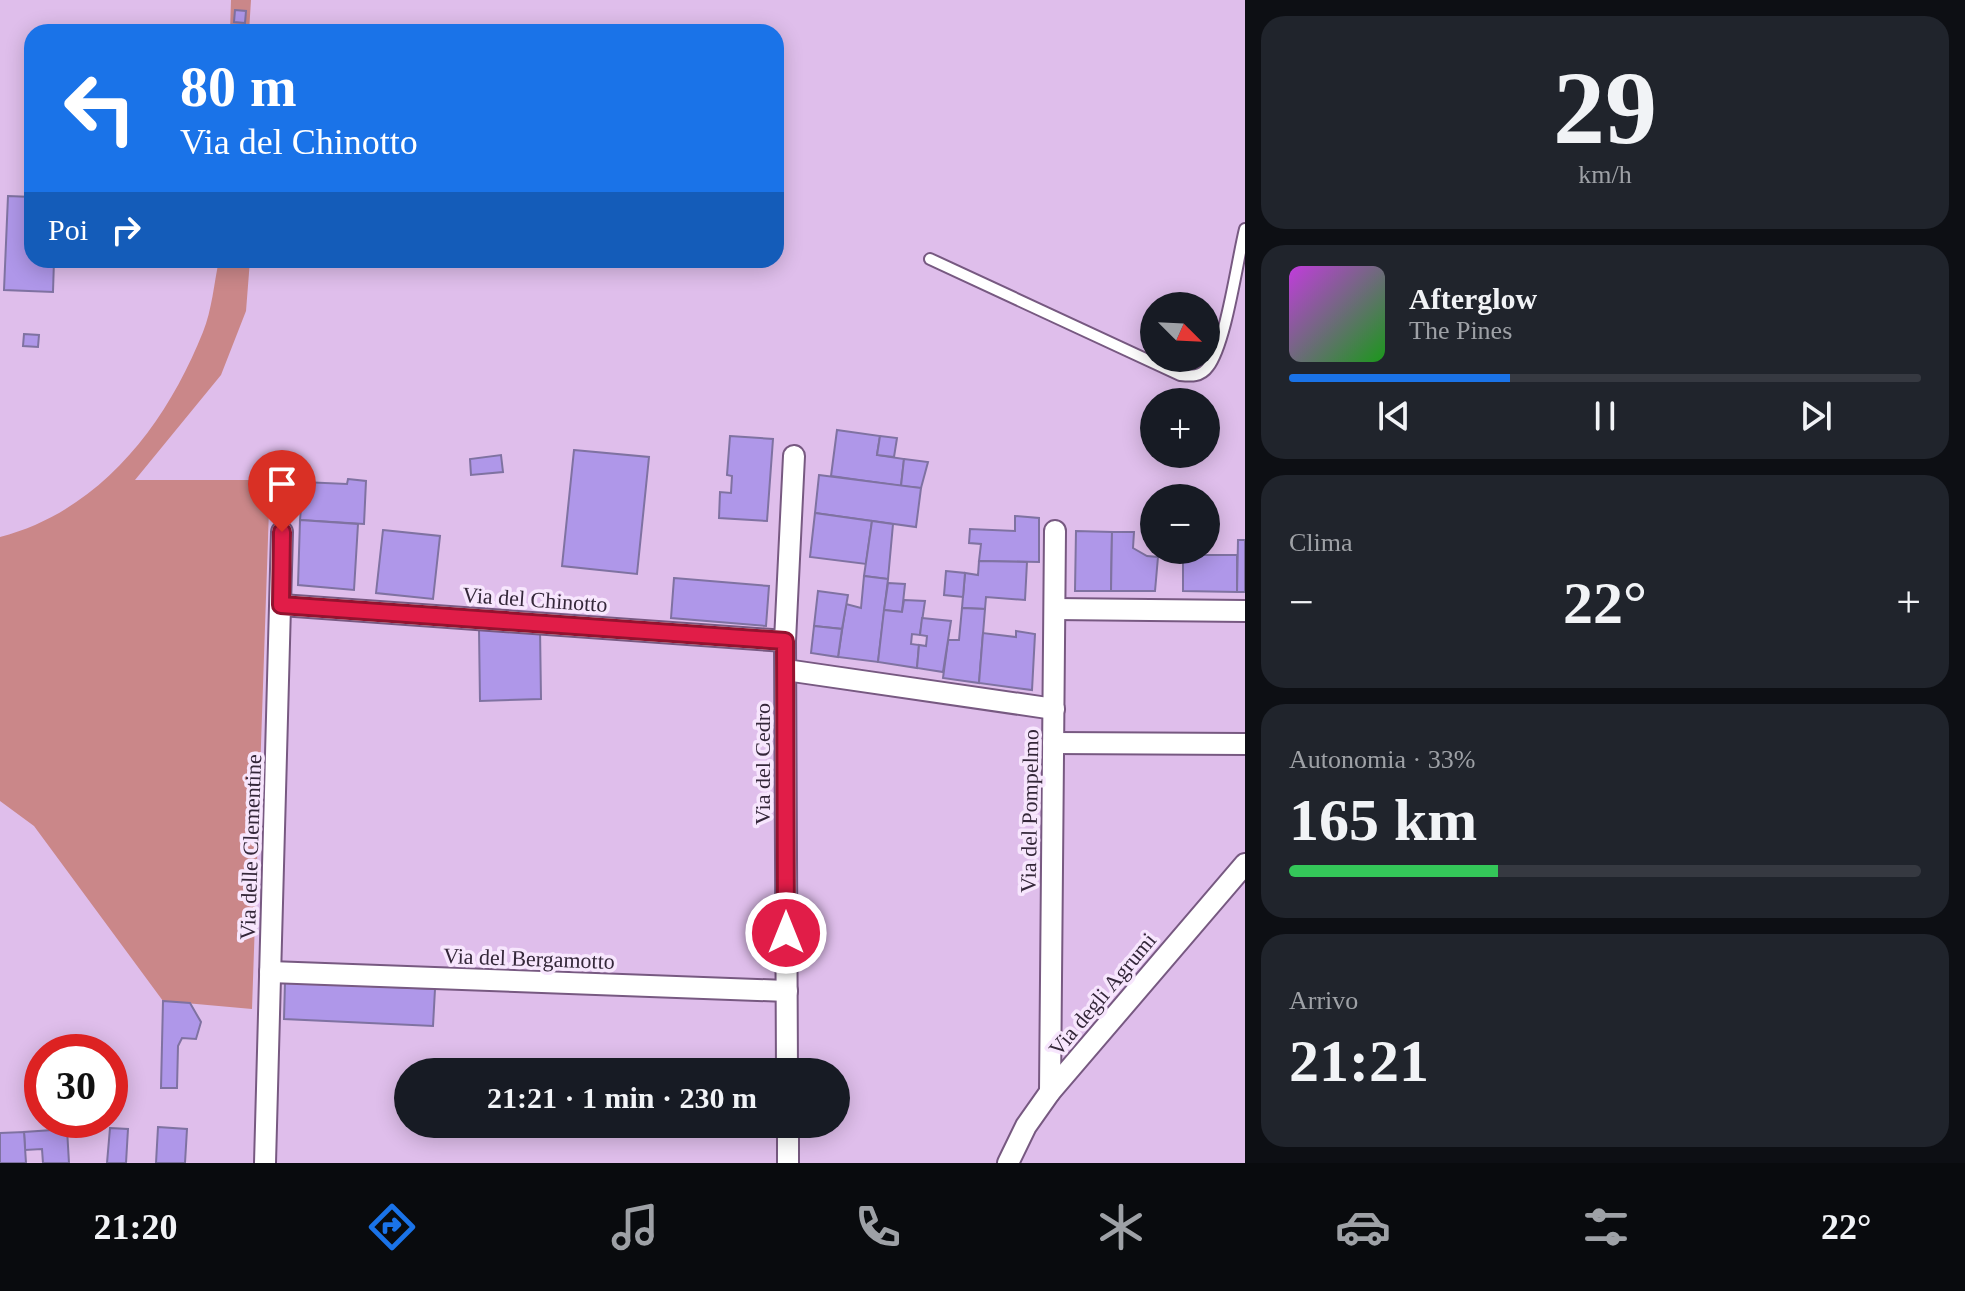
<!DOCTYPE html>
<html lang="it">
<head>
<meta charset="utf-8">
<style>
	:root { --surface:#171b24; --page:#20242c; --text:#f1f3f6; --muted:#9ea1a6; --line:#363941; --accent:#1a73e8 }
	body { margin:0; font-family:Georgia,serif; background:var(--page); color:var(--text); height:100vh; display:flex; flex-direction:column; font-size:30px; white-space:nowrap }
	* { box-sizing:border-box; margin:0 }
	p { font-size:26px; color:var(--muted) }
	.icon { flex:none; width:44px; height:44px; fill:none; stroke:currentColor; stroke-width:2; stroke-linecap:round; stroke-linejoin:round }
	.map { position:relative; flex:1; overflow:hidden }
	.sheet { display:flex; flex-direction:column; gap:16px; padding:16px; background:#0d0f14; width:720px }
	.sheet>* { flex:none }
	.banner { position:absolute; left:24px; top:24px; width:760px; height:244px; border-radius:24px; box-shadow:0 4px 20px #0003; background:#1a73e8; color:#fff; overflow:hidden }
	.needle { width:52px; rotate:114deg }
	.controls { position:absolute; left:1140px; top:292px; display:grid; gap:16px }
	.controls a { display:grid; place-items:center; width:80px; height:80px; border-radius:50%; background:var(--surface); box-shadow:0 4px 20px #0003; font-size:40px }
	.speed { position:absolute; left:24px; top:1034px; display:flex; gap:16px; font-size:40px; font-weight:700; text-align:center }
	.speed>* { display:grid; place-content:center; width:104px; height:104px; border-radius:50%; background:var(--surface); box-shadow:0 4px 20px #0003; line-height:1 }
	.speed .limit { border:12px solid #d22; background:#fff; color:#111 }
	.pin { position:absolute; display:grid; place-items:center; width:68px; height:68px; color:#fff; margin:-82px -34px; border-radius:50% 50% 50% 0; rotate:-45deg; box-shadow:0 0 8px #0007 }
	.pin .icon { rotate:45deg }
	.me { position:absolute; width:88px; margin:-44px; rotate:0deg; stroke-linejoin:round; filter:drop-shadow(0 0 6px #0008) }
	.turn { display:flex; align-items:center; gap:28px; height:168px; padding:0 24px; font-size:36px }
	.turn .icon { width:104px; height:104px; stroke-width:2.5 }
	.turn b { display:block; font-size:56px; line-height:68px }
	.then { display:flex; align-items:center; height:76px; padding:0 24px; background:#0003; gap:16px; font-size:30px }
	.big { font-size:60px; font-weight:800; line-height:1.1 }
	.sheet .tile { flex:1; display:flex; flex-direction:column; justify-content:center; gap:12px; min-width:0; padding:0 28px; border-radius:24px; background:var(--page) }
	.sheet .dial { align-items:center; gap:0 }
	.dial b { font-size:104px; line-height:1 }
	.song { display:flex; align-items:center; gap:24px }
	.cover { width:96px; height:96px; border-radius:12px; background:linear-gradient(135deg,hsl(290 70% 55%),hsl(120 70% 35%)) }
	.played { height:8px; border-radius:4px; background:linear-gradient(90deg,var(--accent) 35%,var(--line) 35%) }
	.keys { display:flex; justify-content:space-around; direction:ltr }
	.heat { display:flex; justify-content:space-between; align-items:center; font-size:44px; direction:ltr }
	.charge { height:12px; border-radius:6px; background:linear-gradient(90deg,#34c759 33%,var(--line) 0) }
	.trip { position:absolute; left:394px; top:1058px; width:456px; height:80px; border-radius:40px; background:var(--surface); box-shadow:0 4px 20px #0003; font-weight:800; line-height:80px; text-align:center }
	.menu { display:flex; height:128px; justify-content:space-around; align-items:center; background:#090b0e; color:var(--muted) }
	.menu .icon { width:56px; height:56px }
	.menu .selected { color:var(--accent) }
	.menu b { font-size:36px; color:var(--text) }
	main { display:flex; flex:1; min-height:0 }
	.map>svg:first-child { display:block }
	.green { fill:#ca8789 }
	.building { fill:#af97e9; stroke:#7f72a1; stroke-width:2 }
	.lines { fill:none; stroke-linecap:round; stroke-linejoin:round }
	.lane-casing { stroke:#775981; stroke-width:14 }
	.street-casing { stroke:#775981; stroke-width:24 }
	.lane { stroke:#fff; stroke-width:10 }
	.street { stroke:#fff; stroke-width:20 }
	.route-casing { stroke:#92132f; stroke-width:20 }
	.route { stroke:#e11d48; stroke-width:14 }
	.labels { text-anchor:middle; stroke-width:7; stroke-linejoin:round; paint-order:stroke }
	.street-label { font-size:22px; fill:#342739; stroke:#f7e6fd }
</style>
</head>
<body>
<main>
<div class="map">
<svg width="1245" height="1163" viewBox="0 0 1245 1163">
	<rect width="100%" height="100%" fill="#dfbeeb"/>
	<g class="green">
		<path d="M231,0H251L249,32H230Z"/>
		<path d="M219,260H250L246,311L221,375L135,480H270L252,1009L163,1001L34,826L0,801V537C100,511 166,425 203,332C212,310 214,283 219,260Z"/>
	</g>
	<g class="building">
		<path d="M235,10L246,11L245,23L234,22Z"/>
		<path d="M8,196L32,197V260H54L53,292L4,290Z"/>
		<path d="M24,334L39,335L38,347L23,346Z"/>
		<path d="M837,430L880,436L877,455L904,459L901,486L831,476Z"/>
		<path d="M730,436L773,439L767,521L719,518L720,492L731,493L732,476L727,475Z"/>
		<path d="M880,436L897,438L894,457L877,455Z"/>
		<path d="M574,450L649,457L637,574L562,566Z"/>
		<path d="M501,455L503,472L471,475L470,459Z"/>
		<path d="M904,459L928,462L921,488L901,486Z"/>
		<path d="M819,475L921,488L916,527L815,513Z"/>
		<path d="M348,479L366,481L364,524L300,520L303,482L347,484Z"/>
		<path d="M815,513L872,521L866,564L810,557Z"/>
		<path d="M1015,516L1039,518V562L979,561L981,544L969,543L970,529L1015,531Z"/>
		<path d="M300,520L358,524L354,590L298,585Z"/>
		<path d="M872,521L893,524L888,579L864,576Z"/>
		<path d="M383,530L440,536L433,599L376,593Z"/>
		<path d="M1076,531L1112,532L1111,591H1075Z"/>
		<path d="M1112,532H1134L1133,548L1147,556L1158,557L1155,591H1111Z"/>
		<path d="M1238,540H1245V592H1237Z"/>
		<path d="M1183,555H1237V592L1183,591Z"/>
		<path d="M979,561L1027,562L1025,600L986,597L985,609L962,608L965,573L978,575Z"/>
		<path d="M946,571L965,573L963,597L944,595Z"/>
		<path d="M864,576L888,579L878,662L838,657L846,604L861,608Z"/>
		<path d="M674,578L769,586L766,626L671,618Z"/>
		<path d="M888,583L905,584L902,612L884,610Z"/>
		<path d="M818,591L848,595L842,629L814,626Z"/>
		<path d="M904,600L925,601L920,635L912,634L911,644L919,645L917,668L878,662L884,610L902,612Z"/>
		<path d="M962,608L985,609L979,683L943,678L948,640H959Z"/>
		<path d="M922,618L951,621L943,672L917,668L919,645L926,646L927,636L920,635Z"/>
		<path d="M814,626L842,629L838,657L811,653Z"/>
		<path d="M540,628L541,699L480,701L479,629Z"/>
		<path d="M1016,631L1035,634L1032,690L979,683L983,633L1016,637Z"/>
		<path d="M285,982L435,989L433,1026L284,1019Z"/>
		<path d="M163,1001L190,1003L201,1022L196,1039L182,1038L178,1046L177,1088H161Z"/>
		<path d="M158,1127L187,1129L185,1163H156Z"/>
		<path d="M110,1128L128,1129L126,1163H107Z"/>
		<path d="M67,1129L69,1163H43L42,1149L25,1150L24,1132Z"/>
		<path d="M24,1132L26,1163H0V1133Z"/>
	</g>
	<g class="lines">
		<g class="lane-casing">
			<path id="lane" d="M930,259L1180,375C1191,376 1201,377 1208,367C1226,344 1237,261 1245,229"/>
		</g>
		<g class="street-casing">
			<g id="street">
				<path d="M281,605L785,641"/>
				<path d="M1055,609L1245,611"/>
				<path d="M786,670L1054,709"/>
				<path d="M1053,743L1245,744"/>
				<path d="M270,972L787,991"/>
				<path d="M787,1072L785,641L794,456"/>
				<path d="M1050,1092L1055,531"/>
				<path d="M788,1124V1163"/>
				<path d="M265,1163L282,532"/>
				<path d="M1008,1163L1026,1126L1050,1092L1245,864"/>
			</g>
		</g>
		<use href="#lane" class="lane"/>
		<use href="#street" class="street"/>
	</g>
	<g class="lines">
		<g class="route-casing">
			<path id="route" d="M282,532L281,605L785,641L786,933"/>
		</g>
		<use href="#route" class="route"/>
	</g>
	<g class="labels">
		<g class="street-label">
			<text transform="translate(535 599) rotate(4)" y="8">Via del Chinotto</text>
			<text transform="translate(762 764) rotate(-90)" y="8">Via del Cedro</text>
			<text transform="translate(1029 811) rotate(-89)" y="8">Via del Pompelmo</text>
			<text transform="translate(250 847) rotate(-88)" y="8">Via delle Clementine</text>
			<text transform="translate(529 958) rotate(2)" y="8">Via del Bergamotto</text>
			<text transform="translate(1102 994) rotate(-50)" y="8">Via degli Agrumi</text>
		</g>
	</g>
</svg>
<div class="controls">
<a><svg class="needle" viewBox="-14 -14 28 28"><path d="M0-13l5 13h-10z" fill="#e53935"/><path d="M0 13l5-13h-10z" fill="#9ea1a6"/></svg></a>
<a>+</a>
<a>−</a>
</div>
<div class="speed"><div class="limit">30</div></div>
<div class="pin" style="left:282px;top:532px;background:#d93025"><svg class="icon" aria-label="arrive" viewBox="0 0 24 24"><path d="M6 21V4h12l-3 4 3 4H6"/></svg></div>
<svg class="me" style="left:786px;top:933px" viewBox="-20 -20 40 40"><circle r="17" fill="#e11d48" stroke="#fff" stroke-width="3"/><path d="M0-11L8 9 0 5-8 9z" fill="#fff"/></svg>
<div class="trip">21:21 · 1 min · 230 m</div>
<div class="banner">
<div class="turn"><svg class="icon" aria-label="left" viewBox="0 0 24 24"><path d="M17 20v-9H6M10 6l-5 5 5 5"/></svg><div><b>80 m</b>Via del Chinotto</div></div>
<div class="then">Poi<svg class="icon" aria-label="right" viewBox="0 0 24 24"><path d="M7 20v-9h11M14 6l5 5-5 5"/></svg></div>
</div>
</div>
<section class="sheet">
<div class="tile dial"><b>29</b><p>km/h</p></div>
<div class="tile">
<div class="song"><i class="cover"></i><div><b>Afterglow</b><p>The Pines</p></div></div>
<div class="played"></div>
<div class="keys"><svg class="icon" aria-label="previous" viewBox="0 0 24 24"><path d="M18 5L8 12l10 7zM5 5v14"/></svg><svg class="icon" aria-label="pause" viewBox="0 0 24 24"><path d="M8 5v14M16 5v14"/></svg><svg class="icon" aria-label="next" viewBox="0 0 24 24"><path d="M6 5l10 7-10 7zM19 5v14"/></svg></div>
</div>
<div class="tile"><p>Clima</p>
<div class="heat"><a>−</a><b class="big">22°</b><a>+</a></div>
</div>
<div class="tile"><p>Autonomia · 33%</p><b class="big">165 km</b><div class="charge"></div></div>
<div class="tile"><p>Arrivo</p><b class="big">21:21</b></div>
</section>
</main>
<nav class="menu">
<b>21:20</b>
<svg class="icon selected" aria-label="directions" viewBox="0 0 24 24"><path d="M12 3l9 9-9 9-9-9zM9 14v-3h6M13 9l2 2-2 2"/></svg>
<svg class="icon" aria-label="music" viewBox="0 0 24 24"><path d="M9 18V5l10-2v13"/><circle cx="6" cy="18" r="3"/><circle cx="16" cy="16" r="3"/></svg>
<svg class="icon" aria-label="phone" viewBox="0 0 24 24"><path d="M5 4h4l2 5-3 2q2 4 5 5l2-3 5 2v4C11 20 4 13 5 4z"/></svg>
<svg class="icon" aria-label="climate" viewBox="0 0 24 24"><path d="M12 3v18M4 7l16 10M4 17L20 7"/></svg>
<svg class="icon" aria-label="car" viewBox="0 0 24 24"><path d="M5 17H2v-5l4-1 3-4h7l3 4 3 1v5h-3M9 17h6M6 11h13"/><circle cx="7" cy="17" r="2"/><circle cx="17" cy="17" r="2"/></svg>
<svg class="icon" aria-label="filters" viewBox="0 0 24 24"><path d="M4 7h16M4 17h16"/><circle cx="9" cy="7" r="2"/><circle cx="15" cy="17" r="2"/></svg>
<b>22°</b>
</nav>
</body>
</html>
